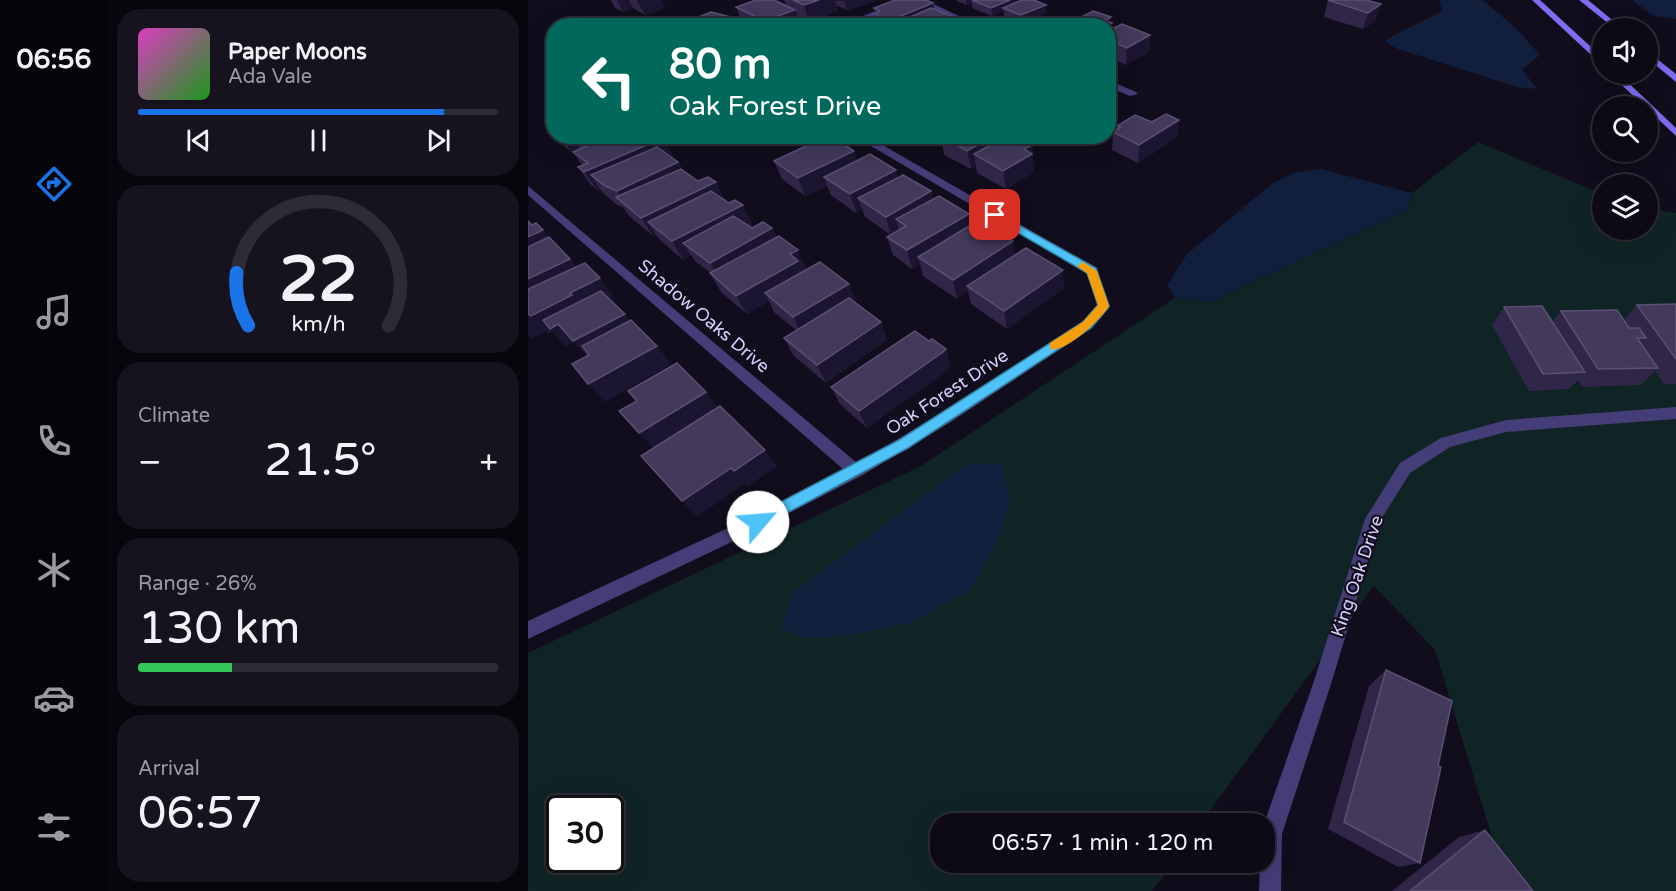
<!DOCTYPE html>
<html lang="en">
<head>
<meta charset="utf-8">
<style>
	:root { --surface:#0d0a15; --page:#16131e; --text:#f1f3f6; --muted:#9a9aa0; --line:#2d2b34; --accent:#1a73e8 }
	body { margin:0; font-family:"Varela Round",sans-serif; background:var(--page); color:var(--text); height:100vh; display:flex; flex-direction:column; font-size:22px; white-space:nowrap }
	* { box-sizing:border-box; margin:0 }
	p { font-size:20px; color:var(--muted) }
	.icon { flex:none; width:33px; height:33px; fill:none; stroke:currentColor; stroke-width:2; stroke-linecap:round; stroke-linejoin:round }
	.map { position:relative; flex:1; overflow:hidden }
	.sheet { display:flex; flex-direction:column; gap:9px; padding:9px; background:#07060c; width:420px }
	.sheet>* { flex:none }
	.banner { position:absolute; left:18px; top:18px; width:570px; height:126px; border-radius:24px; box-shadow:0 6px 24px #0002,0 0 0 2px var(--line); background:#00695c; color:#fff; overflow:hidden }
	.buttons { position:absolute; left:1064px; top:18px; display:grid; gap:12px }
	.buttons a { display:grid; place-items:center; width:66px; height:66px; border-radius:50%; background:var(--surface); box-shadow:0 6px 24px #0002,0 0 0 2px var(--line); font-size:30px }
	.speed { position:absolute; left:18px; top:795px; display:flex; gap:12px; font-size:30px; font-weight:700; text-align:center }
	.speed>* { display:grid; place-content:center; width:78px; height:78px; border-radius:50%; background:var(--surface); box-shadow:0 6px 24px #0002,0 0 0 2px var(--line); line-height:1 }
	.speed .limit { border:3px solid #111; border-radius:9px; background:#fff; color:#111 }
	.pin { position:absolute; display:grid; place-items:center; width:51px; height:51px; color:#fff; margin:-26px; border-radius:12px; box-shadow:0 3px 9px #0006 }
	.me { position:absolute; width:66px; margin:-33px; rotate:63deg; stroke-linejoin:round; filter:drop-shadow(0 0 4px #0008) }
	.turn { display:flex; align-items:center; gap:21px; height:126px; padding:0 24px; font-size:27px }
	.turn .icon { width:78px; height:78px; stroke-width:2.5 }
	.turn b { display:block; font-size:42px; line-height:51px }
	.big { font-size:45px; font-weight:600; line-height:1.1 }
	.sheet .widget { flex:1; display:flex; flex-direction:column; justify-content:center; gap:9px; min-width:0; padding:0 21px; border-radius:24px; background:var(--page) }
	.sheet .dial { align-items:center; gap:0 }
	.dial svg { height:156px; overflow:visible; fill:none; stroke:var(--line); stroke-width:7; stroke-linecap:round; text-anchor:middle }
	.dial text { fill:var(--text); stroke:none }
	.song { display:flex; align-items:center; gap:18px }
	.cover { width:72px; height:72px; border-radius:9px; background:linear-gradient(135deg,hsl(310 70% 55%),hsl(120 70% 35%)) }
	.played { height:6px; border-radius:3px; background:linear-gradient(90deg,var(--accent) 85%,var(--line) 85%) }
	.keys { display:flex; justify-content:space-around; direction:ltr }
	.heat { display:flex; justify-content:space-between; align-items:center; font-size:33px; direction:ltr }
	.charge { height:9px; border-radius:4px; background:linear-gradient(90deg,#34c759 26%,var(--line) 0) }
	.trip { position:absolute; left:402px; top:813px; width:345px; height:60px; border-radius:24px; background:var(--surface); box-shadow:0 6px 24px #0002,0 0 0 2px var(--line); font-weight:600; line-height:60px; text-align:center }
	main { display:flex; flex:1; min-height:0 }
	.tabs { display:flex; flex-direction:column; width:108px; justify-content:space-around; align-items:center; background:#050408; color:var(--muted) }
	.tabs .icon { width:42px; height:42px }
	.tabs .active { color:var(--accent) }
	.tabs b { font-size:27px; color:var(--text) }
	.map>svg:first-child { display:block }
	.green { fill:#112425; fill-rule:evenodd }
	.water { fill:#111e3c }
	.lines { fill:none; stroke-linecap:round; stroke-linejoin:round }
	.street { fill:#443d77; fill-rule:evenodd }
	.secondary { fill:#7c6df1; fill-rule:evenodd }
	.wall { fill:#302748 }
	.shaded-wall { fill:#1c152f }
	.building { fill:#42395b; stroke:#595074; stroke-width:1.5 }
	.route { fill:#4fc3f7; stroke:#337fa1; stroke-width:1.5 }
	.slow { fill:#f59e0b }
	.labels { text-anchor:middle; stroke-width:4.5; stroke-linejoin:round; paint-order:stroke }
	.street-label { font-size:18px; fill:#d6cdfa; stroke:#110d1c }
</style>
</head>
<body>
<main>
<nav class="tabs">
<b>06:56</b>
<svg class="icon active" aria-label="directions" viewBox="0 0 24 24"><path d="M12 3l9 9-9 9-9-9zM9 14v-3h6M13 9l2 2-2 2"/></svg>
<svg class="icon" aria-label="music" viewBox="0 0 24 24"><path d="M9 18V5l10-2v13"/><circle cx="6" cy="18" r="3"/><circle cx="16" cy="16" r="3"/></svg>
<svg class="icon" aria-label="phone" viewBox="0 0 24 24"><path d="M5 4h4l2 5-3 2q2 4 5 5l2-3 5 2v4C11 20 4 13 5 4z"/></svg>
<svg class="icon" aria-label="climate" viewBox="0 0 24 24"><path d="M12 3v18M4 7l16 10M4 17L20 7"/></svg>
<svg class="icon" aria-label="car" viewBox="0 0 24 24"><path d="M5 17H2v-5l4-1 3-4h7l3 4 3 1v5h-3M9 17h6M6 11h13"/><circle cx="7" cy="17" r="2"/><circle cx="17" cy="17" r="2"/></svg>
<svg class="icon" aria-label="filters" viewBox="0 0 24 24"><path d="M4 7h16M4 17h16"/><circle cx="9" cy="7" r="2"/><circle cx="15" cy="17" r="2"/></svg>
</nav>
<section class="sheet">
<div class="widget">
<div class="song"><i class="cover"></i><div><b>Paper Moons</b><p>Ada Vale</p></div></div>
<div class="played"></div>
<div class="keys"><svg class="icon" aria-label="previous" viewBox="0 0 24 24"><path d="M18 5L8 12l10 7zM5 5v14"/></svg><svg class="icon" aria-label="pause" viewBox="0 0 24 24"><path d="M8 5v14M16 5v14"/></svg><svg class="icon" aria-label="next" viewBox="0 0 24 24"><path d="M6 5l10 7-10 7zM19 5v14"/></svg></div>
</div>
<div class="widget dial"><svg viewBox="0 0 100 80">
<path d="M14 69A42 42 0 1 1 86 69"/>
<path d="M14 69A42 42 0 0 1 8 42" stroke="#1a73e8"/>
<text x="50" y="56" font-size="32" font-weight="700">22</text>
<text x="50" y="72" font-size="11">km/h</text>
</svg></div>
<div class="widget"><p>Climate</p>
<div class="heat"><a>−</a><b class="big">21.5°</b><a>+</a></div>
</div>
<div class="widget"><p>Range · 26%</p><b class="big">130 km</b><div class="charge"></div></div>
<div class="widget"><p>Arrival</p><b class="big">06:57</b></div>
</section>
<div class="map">
<svg width="1148" height="891" viewBox="0 0 1148 891">
	<rect width="100%" height="100%" fill="#110d1c"/>
	<path class="green" d="M950,142L1074,194V230H1119V208L1148,213V891H987L968,850L907,650L846,586L673,823L412,824V862L645,863L624,891H0V653L393,466L647,298L682,302L879,210L884,193ZM32,808H82V860H32Z"/>
	<g class="water">
		<path d="M911,0H955L990,30L1012,55L994,69L1009,89L989,87L867,48L857,41C874,29 895,22 914,11Z"/>
		<path d="M1104,0H1148V19L1125,16Z"/>
		<path d="M793,169L884,193L879,210L682,302L647,298L639,285L659,254L745,183L768,172Z"/>
		<path d="M439,463L473,464L482,498L473,534L442,590L382,623L318,636L280,638L252,628L265,593Z"/>
	</g>
	<g class="lines">
		<g class="street">
			<path d="M374,0H385L323,26H311Z"/>
			<path d="M387,0H397L452,26H440Z"/>
			<path d="M580,80L608,92L610,94L602,96L580,87Z"/>
			<path d="M326,136H339L568,268L582,306L580,309L564,328L421,423L333,476L212,538L0,639V621L200,528L316,470L0,195V186L329,463L411,415L554,322L569,305L559,273Z"/>
			<path d="M1148,407V419L978,432L922,447L882,473L852,521L804,681L754,834L753,891H731L732,862H736V824L786,681L837,519L872,463L913,438L978,420Z"/>
		</g>
		<g class="secondary">
			<path d="M1004,0H1012L1074,57V65Z"/>
			<path d="M1051,0H1060L1094,28H1086Z"/>
			<path d="M1119,51L1148,74V82L1119,58Z"/>
			<path d="M1082,74H1091L1148,128V136Z"/>
		</g>
	</g>
	<g class="wall">
		<path d="M83,0H133L137,8L117,15L105,8L95,12L87,8Z"/>
		<path d="M256,0L348,1L319,10L308,5L310,11L281,22L270,16L273,26H154L153,24L213,19L208,7L258,5Z"/>
		<path d="M429,0H487V3L518,13L494,24L476,17V11L464,16L444,8V3L439,5L429,1Z"/>
		<path d="M800,0H838L848,21L835,29L796,17Z"/>
		<path d="M405,3L406,9L433,24L444,26H350L346,8Z"/>
		<path d="M583,17V30L622,35L621,52L598,65L590,61L584,64L580,63V26Z"/>
		<path d="M651,120L649,137L610,163L584,150L585,132L589,130V126Z"/>
		<path d="M30,136H133L135,138L145,156L144,157L150,162L155,170L201,203L215,205L224,224L220,226L224,228H244L249,238L278,268L275,270V271L321,284L328,302H327L353,322L359,340L298,383L266,356L256,338L268,330L246,312L241,301L219,314L193,292L182,273H183L167,261L163,255L155,260L132,240L128,235L125,236L101,216L95,207L89,205L75,193L72,189L69,190L63,185L50,167L54,165L45,152L52,149V148L43,152L37,147Z"/>
		<path d="M385,136H488L504,145L506,172L478,189L449,173L448,166L443,169L416,155L414,142L404,147Z"/>
		<path d="M326,151L329,160L403,191L405,199L441,214L443,225L485,241L487,255L536,288L479,329L443,304L440,291L429,299L395,276L392,264L384,269L365,255L359,237L363,235L337,217L334,209L328,213L303,195L299,186L277,196L254,179L246,161Z"/>
		<path d="M1148,304V384H1136L1127,371L1113,385L1054,387L1050,380L1041,389L1001,391L964,325L976,307L1024,322L1033,311L1096,320L1109,305Z"/>
		<path d="M401,341L418,349L422,367L420,370L339,428L312,404L303,387Z"/>
		<path d="M858,670L910,766L892,863L870,867L800,829L841,686Z"/>
		<path d="M957,830L1005,891H864L931,837Z"/>
	</g>
	<g class="shaded-wall">
		<path d="M89,0H101L105,8L95,12Z"/>
		<path d="M109,0H133L137,8L117,15Z"/>
		<path d="M291,0H307L310,11L281,22L276,5Z"/>
		<path d="M316,0H348V1L319,10Z"/>
		<path d="M438,0H443L444,3L439,5Z"/>
		<path d="M482,0H487V6L475,8L476,11L464,16L463,8Z"/>
		<path d="M405,3L408,20L363,25V26H362L361,21Z"/>
		<path d="M853,4L848,21L835,29L840,13Z"/>
		<path d="M518,5V13L494,24L493,15Z"/>
		<path d="M267,10L273,26H237L236,21Z"/>
		<path d="M583,17V40L580,41V26H577V21Z"/>
		<path d="M433,20L434,26H420Z"/>
		<path d="M219,21L221,26H210Z"/>
		<path d="M622,35L621,52L598,65L599,48Z"/>
		<path d="M590,44V61L584,64L585,47Z"/>
		<path d="M651,120L649,137L610,163L611,145Z"/>
		<path d="M33,136H44L52,148L43,152Z"/>
		<path d="M62,136H115L66,158L54,140Z"/>
		<path d="M402,136H425L413,137L414,142L404,147Z"/>
		<path d="M466,136H480L446,154L448,166L443,169L439,151Z"/>
		<path d="M135,138L145,156L77,187L63,175L72,189L69,190L56,172Z"/>
		<path d="M504,145L506,172L478,189L475,171L496,149Z"/>
		<path d="M326,151L332,169L296,177L299,186L277,196L270,178Z"/>
		<path d="M150,162L161,180L100,207L89,191Z"/>
		<path d="M368,170L373,189L330,198L334,209L328,213L322,194Z"/>
		<path d="M188,182L198,201L120,222L128,235L125,236L113,218Z"/>
		<path d="M403,191L407,210L368,219L371,231L363,235L358,217Z"/>
		<path d="M215,205L224,224L169,252L155,243L163,255L155,260L144,241Z"/>
		<path d="M441,214L444,232L390,257L392,264L384,269L379,250Z"/>
		<path d="M244,228L253,247L193,281L182,263Z"/>
		<path d="M15,230L30,248L0,263V237Z"/>
		<path d="M485,241L488,259L439,286L440,291L429,299L425,280Z"/>
		<path d="M270,250L278,268L275,270L279,279L237,293L241,301L219,314L208,296L262,254Z"/>
		<path d="M42,259L57,277L0,305V279Z"/>
		<path d="M535,270L536,288L479,329L476,311Z"/>
		<path d="M72,278L86,296L57,311L97,314L111,332L61,359L46,342L38,347L24,331L20,334L18,331L4,339L0,335V314Z"/>
		<path d="M321,284L328,302L274,335L265,317Z"/>
		<path d="M353,322L359,340L298,383L289,365Z"/>
		<path d="M129,346L143,364L77,402L60,384Z"/>
		<path d="M418,349L422,367L420,370L339,428L331,411Z"/>
		<path d="M178,392L191,409L126,449L111,433Z"/>
		<path d="M237,450L249,466L219,487L206,471Z"/>
		<path d="M203,468L216,484L169,517L154,501Z"/>
	</g>
	<g class="building">
		<path d="M228,0H246L267,10L236,21L208,7Z"/>
		<path d="M265,0H291L276,5Z"/>
		<path d="M367,0H398L405,3L361,21L347,14L352,11L346,8Z"/>
		<path d="M444,0H482L463,8Z"/>
		<path d="M494,0H506L518,5L493,15L475,8Z"/>
		<path d="M800,0H838L853,4L840,13Z"/>
		<path d="M403,8L433,20L420,26H365L363,25Z"/>
		<path d="M565,11L583,17L577,21L584,23L579,26H537Z"/>
		<path d="M183,12L219,21L210,26H157L158,25L153,24Z"/>
		<path d="M437,23L444,26H431Z"/>
		<path d="M594,24L622,35L599,48L590,44L585,47L580,46V31Z"/>
		<path d="M638,114L651,120L611,145L585,132L593,127L589,126L607,115L624,122Z"/>
		<path d="M49,136H62L54,140Z"/>
		<path d="M81,136H133L135,138L56,172L50,167L60,163L45,152Z"/>
		<path d="M299,136H303L326,151L270,178L246,161Z"/>
		<path d="M413,136H466L439,151Z"/>
		<path d="M479,136H488L504,145L496,149L504,154L475,171L446,154Z"/>
		<path d="M129,147L150,162L89,191L77,186L63,175Z"/>
		<path d="M342,154L368,170L322,194L296,177Z"/>
		<path d="M153,169L170,181L180,177L188,182L113,218L88,197Z"/>
		<path d="M375,175L403,191L358,217L330,198Z"/>
		<path d="M183,191L201,203L207,200L215,205L144,241L120,222Z"/>
		<path d="M411,196L441,214L379,250L359,237L378,226L368,219Z"/>
		<path d="M205,216L224,228L235,222L244,228L182,263L155,243Z"/>
		<path d="M451,220L485,241L425,280L390,257Z"/>
		<path d="M0,221L4,225L8,223L15,230L0,237Z"/>
		<path d="M251,236L270,250L262,254L270,261L208,296L182,273Z"/>
		<path d="M21,237L42,259L0,279V247Z"/>
		<path d="M498,248L535,270L476,311L439,286Z"/>
		<path d="M292,262L321,284L265,317L237,293Z"/>
		<path d="M57,263L72,278L42,293L44,295L3,316L0,314V289Z"/>
		<path d="M73,291L97,314L45,341L30,324L22,329L15,320Z"/>
		<path d="M321,298L353,322L289,365L256,338Z"/>
		<path d="M1148,304V359L1109,305Z"/>
		<path d="M1014,306L1057,372L1015,374L976,307Z"/>
		<path d="M1089,310L1101,328H1111L1118,338H1109L1130,368L1070,369L1033,311Z"/>
		<path d="M103,320L129,346L60,384L44,364L61,355L54,346Z"/>
		<path d="M387,331L401,341L404,339L418,349L415,352L331,411L303,387Z"/>
		<path d="M149,363L178,392L111,433L91,411L109,401L100,391Z"/>
		<path d="M192,406L237,450L206,471L203,468L154,501L113,456Z"/>
		<path d="M858,670L924,701L910,766L913,767L892,863L816,822Z"/>
		<path d="M957,830L1005,891H882Z"/>
	</g>
	<path class="route" d="M467,212L568,268L581,306L580,308L563,328L380,448L235,526L230,528L224,526L222,522L224,517L371,440L555,322L570,305L559,273L463,217L462,215Z"/>
	<path class="slow" d="M555,262L569,271L581,306C573,319 538,353 522,349V343L555,322L570,305L559,273L549,266Z"/>
	<g class="labels">
		<g class="street-label">
			<text transform="translate(176 316) rotate(40)" y="6">Shadow Oaks Drive</text>
			<text transform="translate(419 392) rotate(-33)" y="6">Oak Forest Drive</text>
			<text transform="translate(829 576) rotate(-71)" y="6">King Oak Drive</text>
		</g>
	</g>
</svg>
<div class="buttons">
<a><svg class="icon" aria-label="sound" viewBox="0 0 24 24"><path d="M4 9h4l5-4v14l-5-4H4zM17 9q2 3 0 6"/></svg></a>
<a><svg class="icon" aria-label="search" viewBox="0 0 24 24"><circle cx="10" cy="10" r="6"/><path d="M15 15l6 6"/></svg></a>
<a><svg class="icon" aria-label="layers" viewBox="0 0 24 24"><path d="M12 4l9 5-9 5-9-5zM3 14l9 5 9-5"/></svg></a>
</div>
<div class="speed"><div class="limit">30</div></div>
<div class="pin" style="left:467px;top:215px;background:#d93025"><svg class="icon" aria-label="arrive" viewBox="0 0 24 24"><path d="M6 21V4h12l-3 4 3 4H6"/></svg></div>
<svg class="me" style="left:230px;top:522px" viewBox="-20 -20 40 40"><circle r="19" fill="#fff"/><path d="M0-13L10 11 0 6-10 11z" fill="#4fc3f7"/></svg>
<div class="trip">06:57 · 1 min · 120 m</div>
<div class="banner">
<div class="turn"><svg class="icon" aria-label="left" viewBox="0 0 24 24"><path d="M17 20v-9H6M10 6l-5 5 5 5"/></svg><div><b>80 m</b>Oak Forest Drive</div></div>
</div>
</div>
</main>
</body>
</html>
